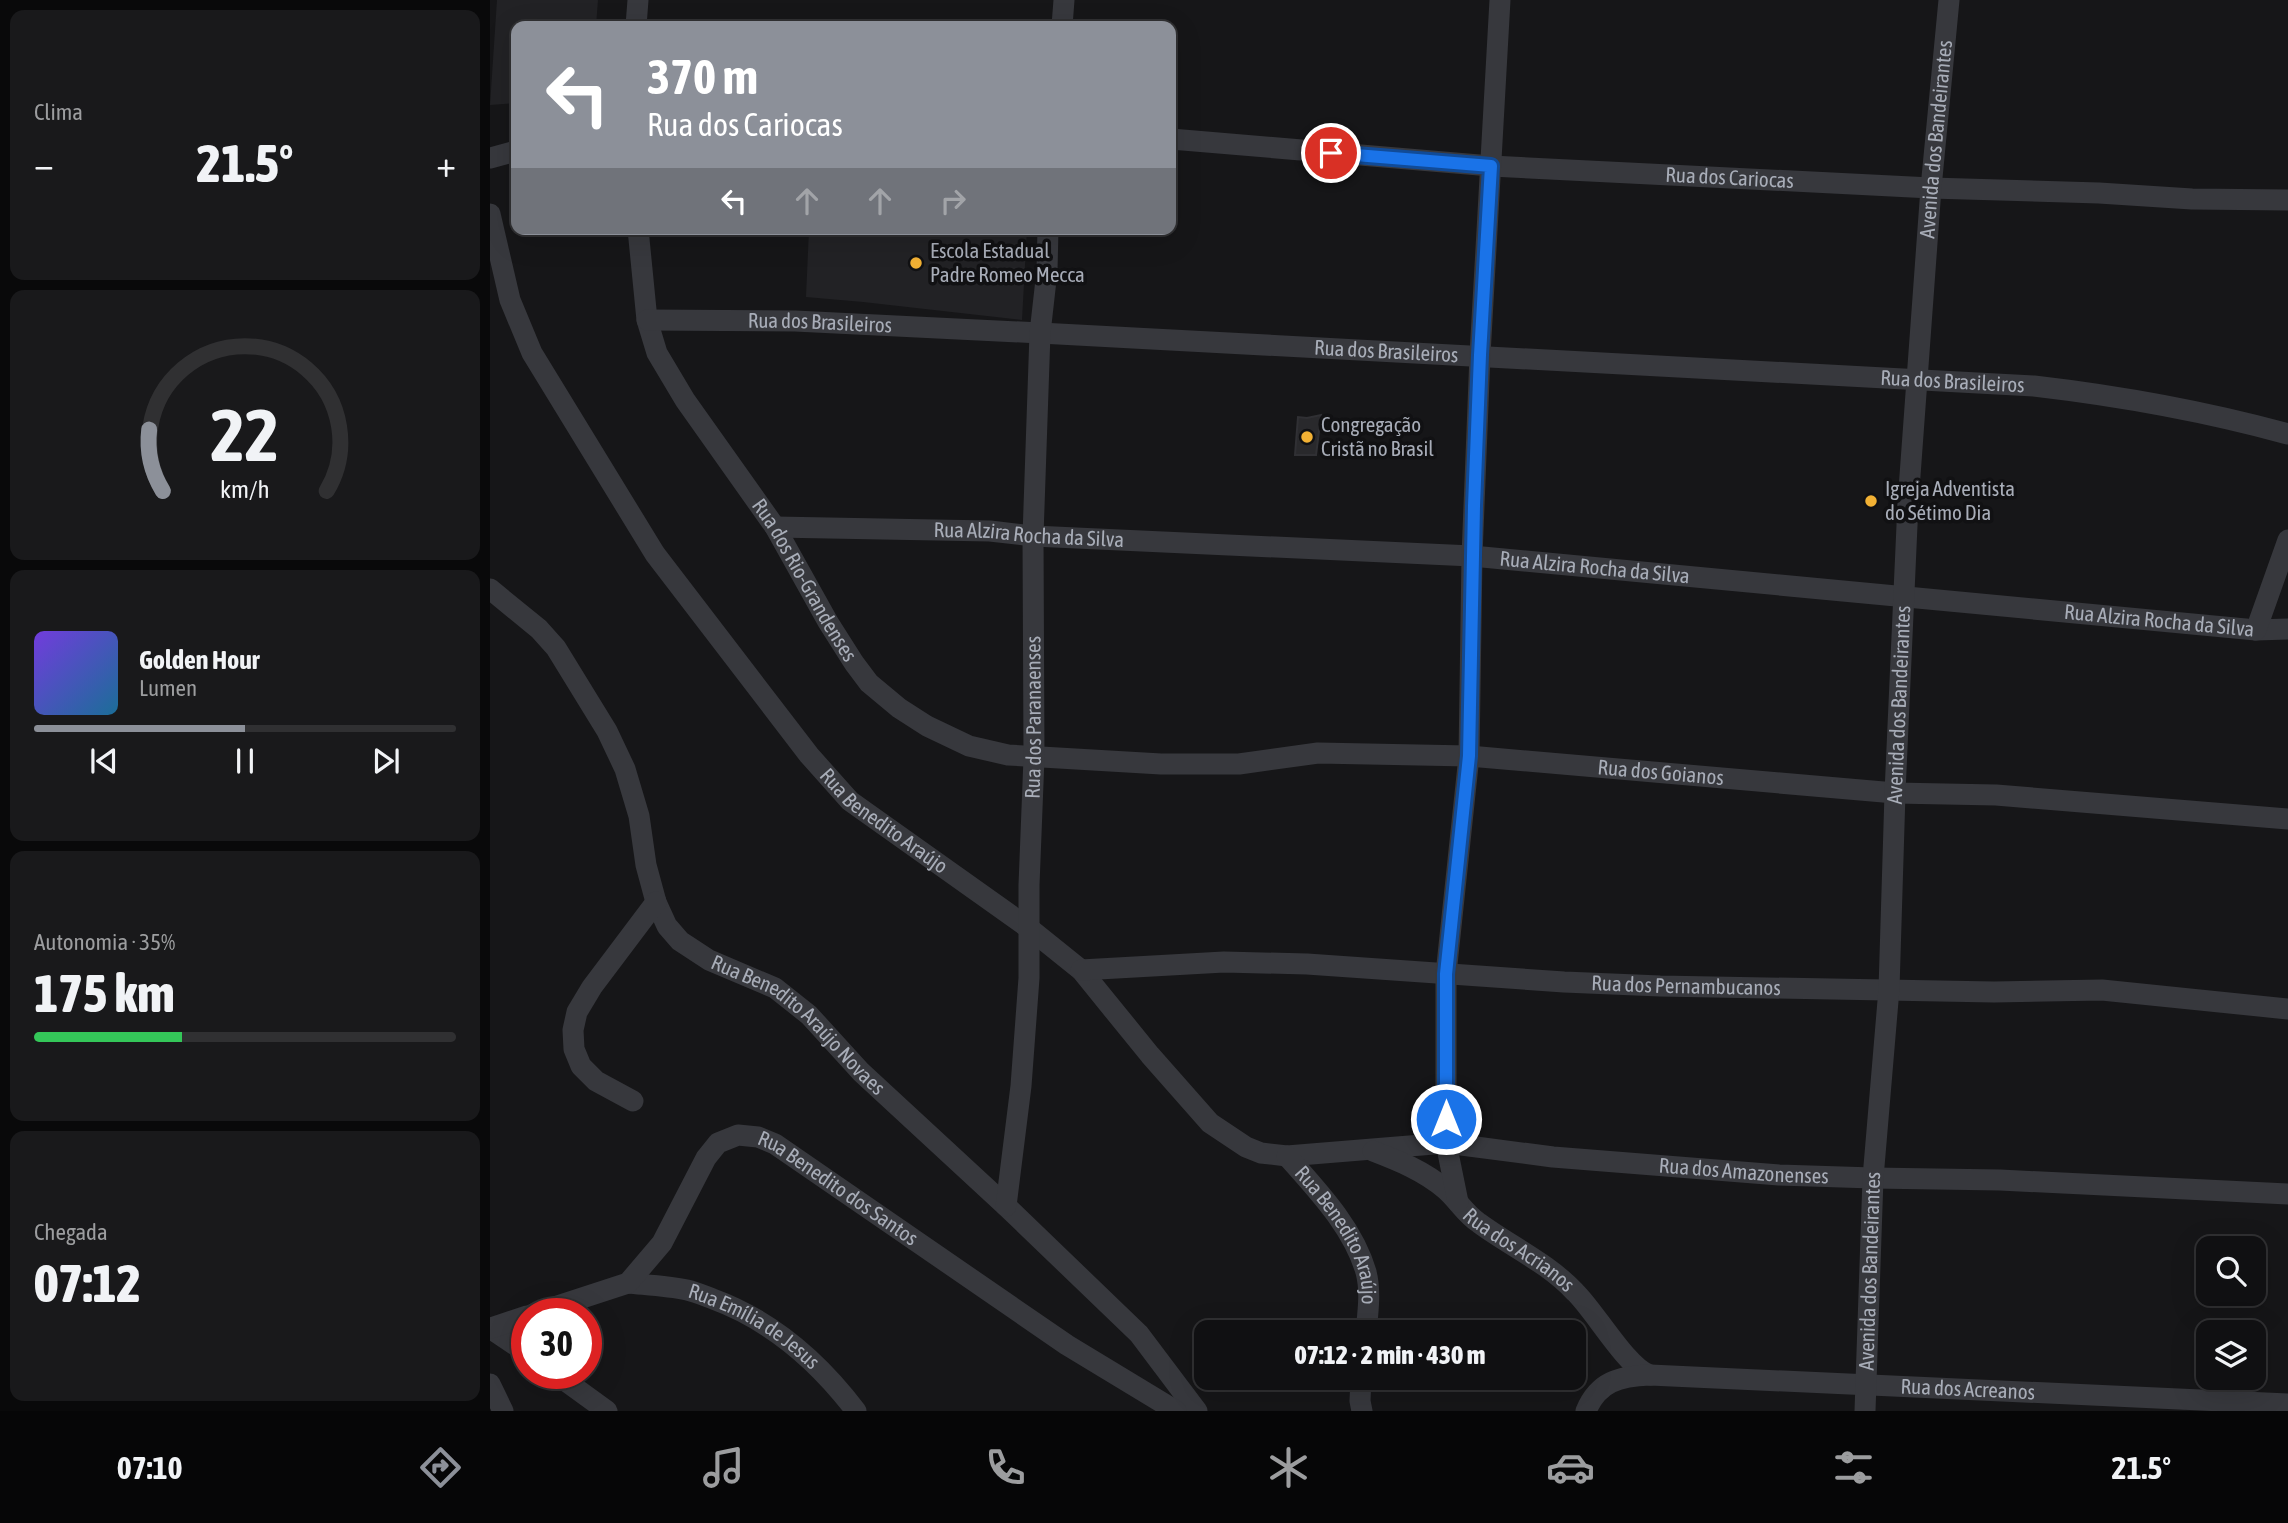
<!DOCTYPE html>
<html lang="pt">
<head>
<meta charset="utf-8">
<style>
	:root { --surface:#101012; --page:#19191b; --text:#f1f3f6; --muted:#9c9d9f; --line:#303032; --accent:#8c9099 }
	body { margin:0; font-family:"Asap Condensed",sans-serif; background:var(--page); color:var(--text); height:100vh; display:flex; flex-direction:column; font-size:26px; white-space:nowrap }
	* { box-sizing:border-box; margin:0 }
	p { font-size:23px; color:var(--muted) }
	.icon { flex:none; width:38px; height:38px; fill:none; stroke:currentColor; stroke-width:2; stroke-linecap:round; stroke-linejoin:round }
	.map { position:relative; flex:1; overflow:hidden }
	.drawer { display:flex; flex-direction:column; gap:10px; padding:10px; background:#09090a; width:490px }
	.drawer>* { flex:none }
	.top-card { position:absolute; left:21px; top:21px; width:665px; height:214px; border-radius:14px; box-shadow:0 7px 28px #0002,0 0 0 2px var(--line); background:#8c9099; color:#fff; overflow:hidden }
	.buttons { position:absolute; left:1706px; top:1236px; display:grid; gap:14px }
	.buttons a { display:grid; place-items:center; width:70px; height:70px; border-radius:14px; background:var(--surface); box-shadow:0 7px 28px #0002,0 0 0 2px var(--line); font-size:35px }
	.speed { position:absolute; left:21px; top:1298px; display:flex; gap:14px; font-size:35px; font-weight:700; text-align:center }
	.speed>* { display:grid; place-content:center; width:91px; height:91px; border-radius:50%; background:var(--surface); box-shadow:0 7px 28px #0002,0 0 0 2px var(--line); line-height:1 }
	.speed .limit { border:10px solid #d22; background:#fff; color:#111 }
	.pin { position:absolute; display:grid; place-items:center; width:60px; height:60px; color:#fff; margin:-30px; border:4px solid #fff; border-radius:50%; box-shadow:0 2px 7px #0007 }
	.me { position:absolute; width:77px; margin:-38px; rotate:0deg; stroke-linejoin:round; filter:drop-shadow(0 0 5px #0008) }
	.turn { display:flex; align-items:center; gap:24px; height:147px; padding:0 21px; font-size:32px }
	.turn .icon { width:91px; height:91px; stroke-width:2.5 }
	.turn b { display:block; font-size:49px; line-height:60px }
	.lanes { display:flex; align-items:center; height:66px; padding:0 21px; background:#0003; justify-content:center; gap:35px; direction:ltr }
	.lanes .off { opacity:.35 }
	.big { font-size:52px; font-weight:800; line-height:1.1 }
	.drawer .widget { flex:1; display:flex; flex-direction:column; justify-content:center; gap:10px; min-width:0; padding:0 24px; border-radius:14px; background:var(--page) }
	.drawer .dial { align-items:center; gap:0 }
	.dial svg { height:182px; overflow:visible; fill:none; stroke:var(--line); stroke-width:7; stroke-linecap:round; text-anchor:middle }
	.dial text { fill:var(--text); stroke:none }
	.song { display:flex; align-items:center; gap:21px }
	.cover { width:84px; height:84px; border-radius:10px; background:linear-gradient(135deg,hsl(260 70% 55%),hsl(200 70% 35%)) }
	.played { height:7px; border-radius:4px; background:linear-gradient(90deg,var(--accent) 50%,var(--line) 50%) }
	.keys { display:flex; justify-content:space-around; direction:ltr }
	.heat { display:flex; justify-content:space-between; align-items:center; font-size:38px; direction:ltr }
	.charge { height:10px; border-radius:5px; background:linear-gradient(90deg,#34c759 35%,var(--line) 0) }
	.trip { position:absolute; left:704px; top:1320px; width:392px; height:70px; border-radius:14px; background:var(--surface); box-shadow:0 7px 28px #0002,0 0 0 2px var(--line); font-weight:800; line-height:70px; text-align:center }
	.tab-bar { display:flex; height:112px; justify-content:space-around; align-items:center; background:#060607; color:var(--muted) }
	.tab-bar .icon { width:49px; height:49px }
	.tab-bar .active { color:var(--accent) }
	.tab-bar b { font-size:32px; color:var(--text) }
	main { display:flex; flex:1; min-height:0 }
	.map>svg:first-child { display:block }
	.built { fill:#222225 }
	.building { fill:#29292c; stroke:#303034; stroke-width:2 }
	.lines { fill:none; stroke-linecap:round; stroke-linejoin:round }
	.minor { stroke:#37383d; stroke-width:21 }
	.route-casing { stroke:#114b97; stroke-width:18 }
	.route { stroke:#1a73e8; stroke-width:12 }
	.poi-dot { fill:#f2b134; stroke:#111113; stroke-width:2.5 }
	.labels { text-anchor:middle; stroke-width:7; stroke-linejoin:round; paint-order:stroke }
	.street-label { font-size:21px; fill:#a8adb8; stroke:#111113 }
	.poi-label { font-size:21px; fill:#a8adb8; stroke:#111113; text-anchor:start }
</style>
</head>
<body>
<main>
<section class="drawer">
<div class="widget"><p>Clima</p>
<div class="heat"><a>−</a><b class="big">21.5°</b><a>+</a></div>
</div>
<div class="widget dial"><svg viewBox="0 0 100 80">
<path d="M14 69A42 42 0 1 1 86 69"/>
<path d="M14 69A42 42 0 0 1 8 42" stroke="#8c9099"/>
<text x="50" y="56" font-size="32" font-weight="700">22</text>
<text x="50" y="72" font-size="11">km/h</text>
</svg></div>
<div class="widget">
<div class="song"><i class="cover"></i><div><b>Golden Hour</b><p>Lumen</p></div></div>
<div class="played"></div>
<div class="keys"><svg class="icon" aria-label="previous" viewBox="0 0 24 24"><path d="M18 5L8 12l10 7zM5 5v14"/></svg><svg class="icon" aria-label="pause" viewBox="0 0 24 24"><path d="M8 5v14M16 5v14"/></svg><svg class="icon" aria-label="next" viewBox="0 0 24 24"><path d="M6 5l10 7-10 7zM19 5v14"/></svg></div>
</div>
<div class="widget"><p>Autonomia · 35%</p><b class="big">175 km</b><div class="charge"></div></div>
<div class="widget"><p>Chegada</p><b class="big">07:12</b></div>
</section>
<div class="map">
<svg width="1798" height="1411" viewBox="0 0 1798 1411">
	<rect width="100%" height="100%" fill="#161618"/>
	<g class="built">
		<path d="M7,0H108L106,26H26V103L0,105Z"/>
		<path d="M319,229H537L532,320L373,302L316,297Z"/>
	</g>
	<path class="building" d="M831,415L826,455H805L808,417L817,418Z"/>
	<g class="lines">
		<g class="minor">
			<path d="M146,26L148,0"/>
			<path d="M572,26L574,0"/>
			<path id="s1" d="M681,139L1001,166L1441,188L1609,193L1702,199L1798,200"/>
			<path d="M0,158L26,151"/>
			<path id="s2" d="M0,214L20,300L42,353L165,554L319,755L360,801L540,929L591,970L660,1055L720,1123L756,1147L771,1153L797,1156L956,1143L1063,1157L1289,1175L1383,1178L1510,1180L1798,1194"/>
			<path id="s3" d="M148,229L157,320L167,353L195,400L285,527L338,622L364,663L379,683L409,708L437,726L479,746L518,755L671,764H749L828,753L979,756L1405,793L1506,795L1798,819"/>
			<path id="s4" d="M157,320L305,321L550,333L1544,386C1630,396 1714,411 1798,434"/>
			<path id="s5" d="M285,527L500,531L543,536L982,556L1766,630L1798,629"/>
			<path id="s6" d="M0,589L49,629L66,648L117,731L135,769L149,816L156,865L166,902L177,926L190,941L219,960L285,988L319,1015L371,1072L516,1206L649,1334L707,1411"/>
			<path d="M1766,630L1798,540"/>
			<path id="s7" d="M591,970L734,962L817,964L1074,982L1170,986L1504,992L1612,990L1798,1009"/>
			<path d="M143,1101L106,1081L91,1066L84,1049L83,1030L87,1012L102,987L166,902"/>
			<path id="s8" d="M883,1151C909,1161 934,1171 955,1189C967,1199 975,1214 989,1223C1020,1246 1058,1263 1085,1292C1105,1311 1137,1368 1160,1375"/>
			<path id="s9" d="M797,1156C827,1190 863,1227 876,1272C881,1291 878,1312 876,1332"/>
			<path d="M968,1202L956,1143V974L979,756L982,556L990,355L1010,0"/>
			<path id="s10" d="M516,1206L531,1086L539,978V885L544,758L543,536L550,333L557,271L558,229"/>
			<path id="s11" d="M138,1283C158,1285 178,1286 197,1290C206,1292 215,1296 223,1299C283,1321 328,1361 366,1411"/>
			<path id="s12" d="M43,1314L138,1283L172,1243L216,1158L228,1143L248,1135L268,1137L285,1144L577,1345L686,1411"/>
			<path d="M0,1328L37,1353"/>
			<path d="M1,1328L37,1316"/>
			<path d="M66,1374L117,1411"/>
			<path d="M871,1377L870,1401L872,1411"/>
			<path d="M0,1384L13,1411"/>
			<path id="s13" d="M1096,1411C1108,1382 1129,1376 1160,1375L1798,1404"/>
			<path id="s14" d="M1375,1411L1383,1178L1399,989L1405,793L1418,503L1441,188L1459,0"/>
		</g>
	</g>
	<g class="lines">
		<g class="route-casing">
			<path id="route" d="M841,153L1001,166L990,355L984,506L979,756L956,974V1119"/>
		</g>
		<use href="#route" class="route"/>
	</g>
	<g class="poi-dot">
		<circle cx="426" cy="263" r="7"/>
		<circle cx="817" cy="437" r="7"/>
		<circle cx="1381" cy="501" r="7"/>
	</g>
	<g class="labels">
		<g class="street-label">
			<text dy="7" stroke="none"><textPath href="#s14" startOffset="1274">Avenida dos Bandeirantes</textPath></text>
			<text dy="7" stroke="none"><textPath href="#s1" startOffset="560">Rua dos Cariocas</textPath></text>
			<text dy="7" stroke="none"><textPath href="#s4" startOffset="173">Rua dos Brasileiros</textPath></text>
			<text dy="7" stroke="none"><textPath href="#s4" startOffset="740">Rua dos Brasileiros</textPath></text>
			<text dy="7" stroke="none"><textPath href="#s4" startOffset="1307">Rua dos Brasileiros</textPath></text>
			<text dy="7" stroke="none"><textPath href="#s5" startOffset="254">Rua Alzira Rocha da Silva</textPath></text>
			<text dy="7" stroke="none"><textPath href="#s5" startOffset="821">Rua Alzira Rocha da Silva</textPath></text>
			<text dy="7" stroke="none"><textPath href="#s3" startOffset="397">Rua dos Rio-Grandenses</textPath></text>
			<text dy="7" stroke="none"><textPath href="#s5" startOffset="1388">Rua Alzira Rocha da Silva</textPath></text>
			<text dy="7" stroke="none"><textPath href="#s14" startOffset="707">Avenida dos Bandeirantes</textPath></text>
			<text dy="7" stroke="none"><textPath href="#s10" startOffset="490">Rua dos Paranaenses</textPath></text>
			<text dy="7" stroke="none"><textPath href="#s3" startOffset="1332">Rua dos Goianos</textPath></text>
			<text dy="7" stroke="none"><textPath href="#s2" startOffset="735">Rua Benedito Araújo</textPath></text>
			<text dy="7" stroke="none"><textPath href="#s7" startOffset="606">Rua dos Pernambucanos</textPath></text>
			<text dy="7" stroke="none"><textPath href="#s6" startOffset="558">Rua Benedito Araújo Novaes</textPath></text>
			<text dy="7" stroke="none"><textPath href="#s2" startOffset="1727">Rua dos Amazonenses</textPath></text>
			<text dy="7" stroke="none"><textPath href="#s12" startOffset="404">Rua Benedito dos Santos</textPath></text>
			<text dy="7" stroke="none"><textPath href="#s9" startOffset="96">Rua Benedito Araújo</textPath></text>
			<text dy="7" stroke="none"><textPath href="#s8" startOffset="178">Rua dos Acrianos</textPath></text>
			<text dy="7" stroke="none"><textPath href="#s14" startOffset="140">Avenida dos Bandeirantes</textPath></text>
			<text dy="7" stroke="none"><textPath href="#s11" startOffset="136">Rua Emília de Jesus</textPath></text>
			<text dy="7" stroke="none"><textPath href="#s13" startOffset="397">Rua dos Acreanos</textPath></text>
		</g>
		<g class="poi-label">
			<text x="440" y="258">Escola Estadual<tspan x="440" dy="24">Padre Romeo Mecca</tspan></text>
			<text x="831" y="432">Congregação<tspan x="831" dy="24">Cristã no Brasil</tspan></text>
			<text x="1395" y="496">Igreja Adventista<tspan x="1395" dy="24">do Sétimo Dia</tspan></text>
		</g>
	</g>
</svg>
<div class="buttons">
<a><svg class="icon" aria-label="search" viewBox="0 0 24 24"><circle cx="10" cy="10" r="6"/><path d="M15 15l6 6"/></svg></a>
<a><svg class="icon" aria-label="layers" viewBox="0 0 24 24"><path d="M12 4l9 5-9 5-9-5zM3 14l9 5 9-5"/></svg></a>
</div>
<div class="speed"><div class="limit">30</div></div>
<div class="pin" style="left:841px;top:153px;background:#d93025"><svg class="icon" aria-label="arrive" viewBox="0 0 24 24"><path d="M6 21V4h12l-3 4 3 4H6"/></svg></div>
<svg class="me" style="left:956px;top:1119px" viewBox="-20 -20 40 40"><circle r="17" fill="#1a73e8" stroke="#fff" stroke-width="3"/><path d="M0-11L8 9 0 5-8 9z" fill="#fff"/></svg>
<div class="trip">07:12 · 2 min · 430 m</div>
<div class="top-card">
<div class="turn"><svg class="icon" aria-label="left" viewBox="0 0 24 24"><path d="M17 20v-9H6M10 6l-5 5 5 5"/></svg><div><b>370 m</b>Rua dos Cariocas</div></div>
<div class="lanes"><svg class="icon" aria-label="left" viewBox="0 0 24 24"><path d="M17 20v-9H6M10 6l-5 5 5 5"/></svg><svg class="icon off" aria-label="ahead" viewBox="0 0 24 24"><path d="M12 20V5M6 11l6-6 6 6"/></svg><svg class="icon off" aria-label="ahead" viewBox="0 0 24 24"><path d="M12 20V5M6 11l6-6 6 6"/></svg><svg class="icon off" aria-label="right" viewBox="0 0 24 24"><path d="M7 20v-9h11M14 6l5 5-5 5"/></svg></div>
</div>
</div>
</main>
<nav class="tab-bar">
<b>07:10</b>
<svg class="icon active" aria-label="directions" viewBox="0 0 24 24"><path d="M12 3l9 9-9 9-9-9zM9 14v-3h6M13 9l2 2-2 2"/></svg>
<svg class="icon" aria-label="music" viewBox="0 0 24 24"><path d="M9 18V5l10-2v13"/><circle cx="6" cy="18" r="3"/><circle cx="16" cy="16" r="3"/></svg>
<svg class="icon" aria-label="phone" viewBox="0 0 24 24"><path d="M5 4h4l2 5-3 2q2 4 5 5l2-3 5 2v4C11 20 4 13 5 4z"/></svg>
<svg class="icon" aria-label="climate" viewBox="0 0 24 24"><path d="M12 3v18M4 7l16 10M4 17L20 7"/></svg>
<svg class="icon" aria-label="car" viewBox="0 0 24 24"><path d="M5 17H2v-5l4-1 3-4h7l3 4 3 1v5h-3M9 17h6M6 11h13"/><circle cx="7" cy="17" r="2"/><circle cx="17" cy="17" r="2"/></svg>
<svg class="icon" aria-label="filters" viewBox="0 0 24 24"><path d="M4 7h16M4 17h16"/><circle cx="9" cy="7" r="2"/><circle cx="15" cy="17" r="2"/></svg>
<b>21.5°</b>
</nav>
</body>
</html>
